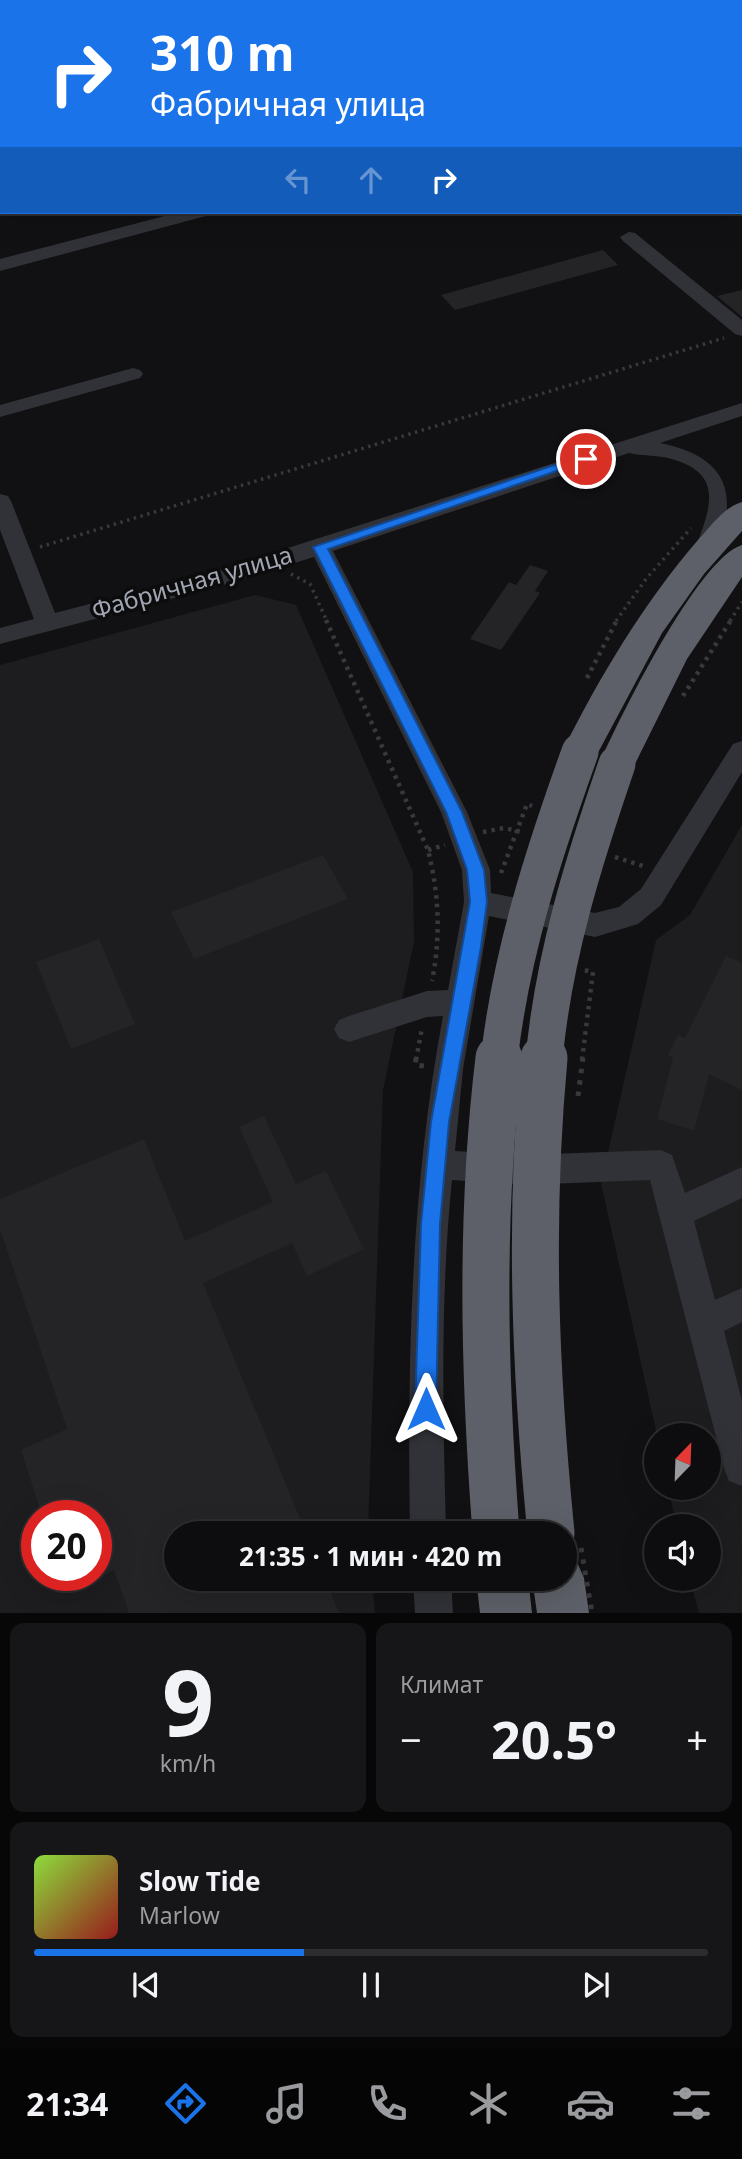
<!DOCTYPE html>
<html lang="ru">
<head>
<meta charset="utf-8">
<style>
	:root { --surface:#0d0c0e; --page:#161517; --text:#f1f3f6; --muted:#9a9b9e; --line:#2d2c2e; --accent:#1a73e8 }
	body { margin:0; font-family:"Noto Sans",sans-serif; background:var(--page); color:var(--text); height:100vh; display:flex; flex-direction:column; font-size:26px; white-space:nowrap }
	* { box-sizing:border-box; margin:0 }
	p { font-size:23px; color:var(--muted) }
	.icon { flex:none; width:38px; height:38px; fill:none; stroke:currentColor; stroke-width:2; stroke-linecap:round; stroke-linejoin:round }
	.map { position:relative; height:1613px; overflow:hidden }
	.drawer { display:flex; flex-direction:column; gap:10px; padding:10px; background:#070708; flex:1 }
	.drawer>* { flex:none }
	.guide { position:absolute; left:0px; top:0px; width:742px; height:214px; box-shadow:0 7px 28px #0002,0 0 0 2px var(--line); background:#1a73e8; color:#fff; overflow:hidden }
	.needle { width:46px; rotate:23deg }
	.buttons { position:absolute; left:644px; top:1423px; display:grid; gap:14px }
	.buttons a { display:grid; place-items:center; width:77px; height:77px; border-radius:50%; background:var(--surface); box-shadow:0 7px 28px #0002,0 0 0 2px var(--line); font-size:35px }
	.speed { position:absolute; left:21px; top:1500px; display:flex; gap:14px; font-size:35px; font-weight:700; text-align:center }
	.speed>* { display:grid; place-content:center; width:91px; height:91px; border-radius:50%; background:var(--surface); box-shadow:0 7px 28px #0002,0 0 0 2px var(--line); line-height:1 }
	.speed .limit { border:10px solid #d22; background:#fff; color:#111 }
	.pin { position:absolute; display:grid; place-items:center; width:60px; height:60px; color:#fff; margin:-30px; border:4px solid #fff; border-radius:50%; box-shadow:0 2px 7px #0007 }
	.me { position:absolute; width:77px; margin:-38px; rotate:0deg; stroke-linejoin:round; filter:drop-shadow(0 0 5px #0008) }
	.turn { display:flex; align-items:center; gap:24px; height:147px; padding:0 35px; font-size:32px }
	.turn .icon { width:91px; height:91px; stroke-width:2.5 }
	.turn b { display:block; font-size:49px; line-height:60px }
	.lanes { display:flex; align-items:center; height:66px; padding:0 35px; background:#0003; justify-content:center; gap:35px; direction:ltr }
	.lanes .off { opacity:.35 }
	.big { font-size:52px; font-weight:700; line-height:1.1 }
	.drawer .card { flex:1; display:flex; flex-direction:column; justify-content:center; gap:10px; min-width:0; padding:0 24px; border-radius:14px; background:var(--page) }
	.drawer .dial { align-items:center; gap:0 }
	.dial b { font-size:91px; line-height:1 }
	.song { display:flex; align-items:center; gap:21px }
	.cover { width:84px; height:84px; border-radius:10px; background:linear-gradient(135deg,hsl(90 70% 55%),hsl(0 70% 35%)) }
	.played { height:7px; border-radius:4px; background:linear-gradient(90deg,var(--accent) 40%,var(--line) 40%) }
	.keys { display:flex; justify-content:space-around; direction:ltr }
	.heat { display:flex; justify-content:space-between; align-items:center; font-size:38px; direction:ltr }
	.drawer .tiles { flex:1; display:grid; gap:10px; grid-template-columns:1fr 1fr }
	.card:last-child { grid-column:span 2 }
	.trip { position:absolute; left:164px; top:1521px; width:413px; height:70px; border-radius:35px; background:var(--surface); box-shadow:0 7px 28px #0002,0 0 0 2px var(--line); font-weight:700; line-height:70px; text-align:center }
	.tab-bar { display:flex; height:112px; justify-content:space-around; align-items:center; background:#050506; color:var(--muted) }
	.tab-bar .icon { width:49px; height:49px }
	.tab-bar .current { color:var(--accent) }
	.tab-bar b { font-size:32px; color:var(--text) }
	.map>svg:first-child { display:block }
	.built { fill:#1d1c1f; fill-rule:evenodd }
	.building { fill:#242326 }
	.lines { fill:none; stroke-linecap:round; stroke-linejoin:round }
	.path-far2 { stroke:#37393e; stroke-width:3.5; stroke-dasharray:2.5 4.5; stroke-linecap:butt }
	.path-far1 { stroke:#37393e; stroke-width:4.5; stroke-dasharray:3.5 5; stroke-linecap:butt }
	.path { stroke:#37393e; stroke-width:5; stroke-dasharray:4.5 7; stroke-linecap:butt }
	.minor { fill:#313237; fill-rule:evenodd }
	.highway { fill:#5d6068; fill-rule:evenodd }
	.path-bridge-far1 { stroke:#37393e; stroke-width:4.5; stroke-dasharray:3.5 5; stroke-linecap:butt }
	.path-bridge { stroke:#37393e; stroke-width:5; stroke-dasharray:4.5 7; stroke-linecap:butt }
	.highway-bridge-far1 { stroke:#5d6068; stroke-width:37 }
	.highway-bridge { stroke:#5d6068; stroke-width:47 }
	.route { fill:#1a73e8; stroke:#114b97; stroke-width:2 }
	.labels { text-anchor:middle; stroke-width:7; stroke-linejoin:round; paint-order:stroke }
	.street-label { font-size:24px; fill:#a1a6b3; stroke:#0c0c0d }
</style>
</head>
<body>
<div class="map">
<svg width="742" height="1613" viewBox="0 0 742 1613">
	<rect width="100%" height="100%" fill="#111012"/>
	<g class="built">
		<path d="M381,0H742V103L740,2Z"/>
		<path d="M255,595L296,605L413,872L414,942L383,1090L368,1533H177V1578L372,1579L375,1613H0V665ZM37,1516H96V1575H37Z"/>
		<path d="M742,825V1613H699L690,1579L709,1578V1526H677L668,1488H709V1435H657L601,1183L656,940L690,915Z"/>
	</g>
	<g class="building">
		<path d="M603,250L618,265L455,310L441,295Z"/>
		<path d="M742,290V317L717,296Z"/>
		<path d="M530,565L548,571L535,591L540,593L501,650L470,639L509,582L516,585Z"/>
		<path d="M323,855L348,899L194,959L171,912Z"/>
		<path d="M99,939L135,1024L71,1049L36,962Z"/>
		<path d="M726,956L742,963V1090L709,1074L694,1131L657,1119L673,1058L668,1055L678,1035L685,1038Z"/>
		<path d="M264,1116L296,1184L326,1171L364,1249L307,1276L292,1243L203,1283L306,1533H177V1578H325L339,1613H129L114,1570L96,1579V1516H42L21,1450L67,1429L0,1229V1199L144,1139L185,1241L273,1202L239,1127Z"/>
	</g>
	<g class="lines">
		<g class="path-far2">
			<path d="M40,547L724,338"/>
			<path d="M291,574L310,584L327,621"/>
			<path d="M616,621L646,579L691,528"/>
			<path d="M730,621L742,602"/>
		</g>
		<g class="path-far1">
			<path d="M326,620L428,850C439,894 441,936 432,981"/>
			<path d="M587,678L617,620"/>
			<path d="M683,696L731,620"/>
			<path d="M483,832L504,828L522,832"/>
			<path d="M428,850L445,845"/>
			<path d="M615,857L643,866"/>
			<path d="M416,1060L422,1028"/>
			<path d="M582,1060L593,972L584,970"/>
		</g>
		<g class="path">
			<path d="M416,1058L415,1065L424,1066"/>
			<path d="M578,1096L583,1058"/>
		</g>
		<g class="minor">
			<path d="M290,0H310L311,2H291Z"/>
			<rect x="0" y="67" width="2" height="10"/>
			<path d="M740,118L742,119V129H740Z"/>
			<path d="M0,148H2L0,159Z"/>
			<path d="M180,212H209L206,216L0,271V259Z"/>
			<path d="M629,232L635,233L742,320V336L735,334L623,241L620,237Z"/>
			<path d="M133,368L140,370L143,374L140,378L0,417V405Z"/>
			<path d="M742,403V416L660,443C725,456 742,492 714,554H698L695,549C711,507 725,472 668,458C655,455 642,456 629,453L333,551L467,812L490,870L491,893L595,913L619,907L641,889L733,744L742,741V772L661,905L638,924L595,937L489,916L463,1069L455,1151L521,1155L661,1150L672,1155L685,1193L742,1167V1198L694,1221L715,1300L742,1288V1322L724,1331L742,1401V1486L729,1481L724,1468L650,1180L521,1185L452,1180C440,1297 443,1415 446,1533H410C407,1359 411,1187 443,1016L427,1017L349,1042L339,1038L334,1029L339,1020L349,1016L427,991L448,990L464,902L462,870L441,812L314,557L220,586L0,644V628L34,619L0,530V494L8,496L11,501L55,613L216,571Z"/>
			<path d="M413,1578H451L453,1613H415Z"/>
		</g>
		<g class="highway">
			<path d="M742,502V531L704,574L662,633L593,762L580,765L567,762L562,752C600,676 643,604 698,540C711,526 724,507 742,502Z"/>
			<path d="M742,545V577L687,659L630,774L617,778L604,774L599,764C619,719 698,558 742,545Z"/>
			<path d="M565,1555L576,1560L584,1578L589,1613H537L532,1578H565Z"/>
			<path d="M476,1578H528L532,1613H480Z"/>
		</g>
		<path class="path-bridge-far1" d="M501,873L527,804L532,806"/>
		<path class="path-bridge" d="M581,1548L592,1613"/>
		<g class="highway-bridge-far1">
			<path d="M499,1060C511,953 544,852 580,752"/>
			<path d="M544,1060C553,958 584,860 617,764"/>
		</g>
		<g class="highway-bridge">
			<path d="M544,1058C529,1220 535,1371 551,1533"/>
			<path d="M496,1533C484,1373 480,1217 499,1058"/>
		</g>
	</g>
	<path class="route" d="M581,456L592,459L328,549L462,812L484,870L487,902L481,947L449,1122L440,1224L436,1409L433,1416L426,1419L418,1416L415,1409L421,1224L431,1122L470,902L467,870L446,812L313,547Z"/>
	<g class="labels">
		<g class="street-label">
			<text transform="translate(192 583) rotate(-16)" y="8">Фабричная улица</text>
		</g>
	</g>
</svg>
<div class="buttons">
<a><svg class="needle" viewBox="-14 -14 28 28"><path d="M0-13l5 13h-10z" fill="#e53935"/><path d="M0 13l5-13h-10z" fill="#9a9b9e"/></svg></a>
<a><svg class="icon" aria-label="sound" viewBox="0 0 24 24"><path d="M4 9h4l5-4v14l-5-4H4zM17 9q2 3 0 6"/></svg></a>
</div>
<div class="speed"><div class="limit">20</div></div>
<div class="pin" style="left:586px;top:459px;background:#d93025"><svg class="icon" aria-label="arrive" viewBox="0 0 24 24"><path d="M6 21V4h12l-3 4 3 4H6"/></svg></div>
<svg class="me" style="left:426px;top:1409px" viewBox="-20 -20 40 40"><path d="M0-17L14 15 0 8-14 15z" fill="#1a73e8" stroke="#fff" stroke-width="4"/></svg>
<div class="trip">21:35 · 1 мин · 420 m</div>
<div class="guide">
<div class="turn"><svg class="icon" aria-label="right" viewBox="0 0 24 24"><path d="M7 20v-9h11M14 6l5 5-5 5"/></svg><div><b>310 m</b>Фабричная улица</div></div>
<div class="lanes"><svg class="icon off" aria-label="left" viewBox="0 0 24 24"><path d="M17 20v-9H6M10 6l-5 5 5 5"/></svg><svg class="icon off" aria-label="ahead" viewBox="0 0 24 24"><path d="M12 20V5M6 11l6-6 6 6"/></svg><svg class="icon" aria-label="right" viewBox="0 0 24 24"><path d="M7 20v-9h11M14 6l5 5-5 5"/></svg></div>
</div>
</div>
<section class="drawer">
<div class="tiles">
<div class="card dial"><b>9</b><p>km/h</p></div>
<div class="card"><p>Климат</p>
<div class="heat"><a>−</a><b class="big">20.5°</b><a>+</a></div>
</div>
<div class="card">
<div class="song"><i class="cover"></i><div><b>Slow Tide</b><p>Marlow</p></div></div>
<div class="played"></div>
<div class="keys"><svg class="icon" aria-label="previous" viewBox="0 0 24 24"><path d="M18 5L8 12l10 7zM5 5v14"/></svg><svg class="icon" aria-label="pause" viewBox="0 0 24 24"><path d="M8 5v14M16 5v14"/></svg><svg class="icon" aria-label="next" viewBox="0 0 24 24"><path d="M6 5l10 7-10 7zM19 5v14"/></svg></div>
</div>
</div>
</section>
<nav class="tab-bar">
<b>21:34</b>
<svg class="icon current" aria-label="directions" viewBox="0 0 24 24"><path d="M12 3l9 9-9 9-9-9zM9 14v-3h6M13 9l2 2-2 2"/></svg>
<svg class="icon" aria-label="music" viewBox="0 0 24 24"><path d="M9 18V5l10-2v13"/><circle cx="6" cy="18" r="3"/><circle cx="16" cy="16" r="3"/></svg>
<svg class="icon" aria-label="phone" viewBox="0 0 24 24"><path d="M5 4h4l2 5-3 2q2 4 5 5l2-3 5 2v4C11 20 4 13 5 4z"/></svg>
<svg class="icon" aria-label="climate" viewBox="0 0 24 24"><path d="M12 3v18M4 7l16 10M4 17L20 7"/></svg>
<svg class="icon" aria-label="car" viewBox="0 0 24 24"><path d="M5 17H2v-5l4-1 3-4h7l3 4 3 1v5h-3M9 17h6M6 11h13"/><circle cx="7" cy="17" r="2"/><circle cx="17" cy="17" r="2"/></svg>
<svg class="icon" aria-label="filters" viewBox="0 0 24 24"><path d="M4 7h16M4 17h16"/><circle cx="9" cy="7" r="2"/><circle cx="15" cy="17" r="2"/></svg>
</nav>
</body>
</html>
